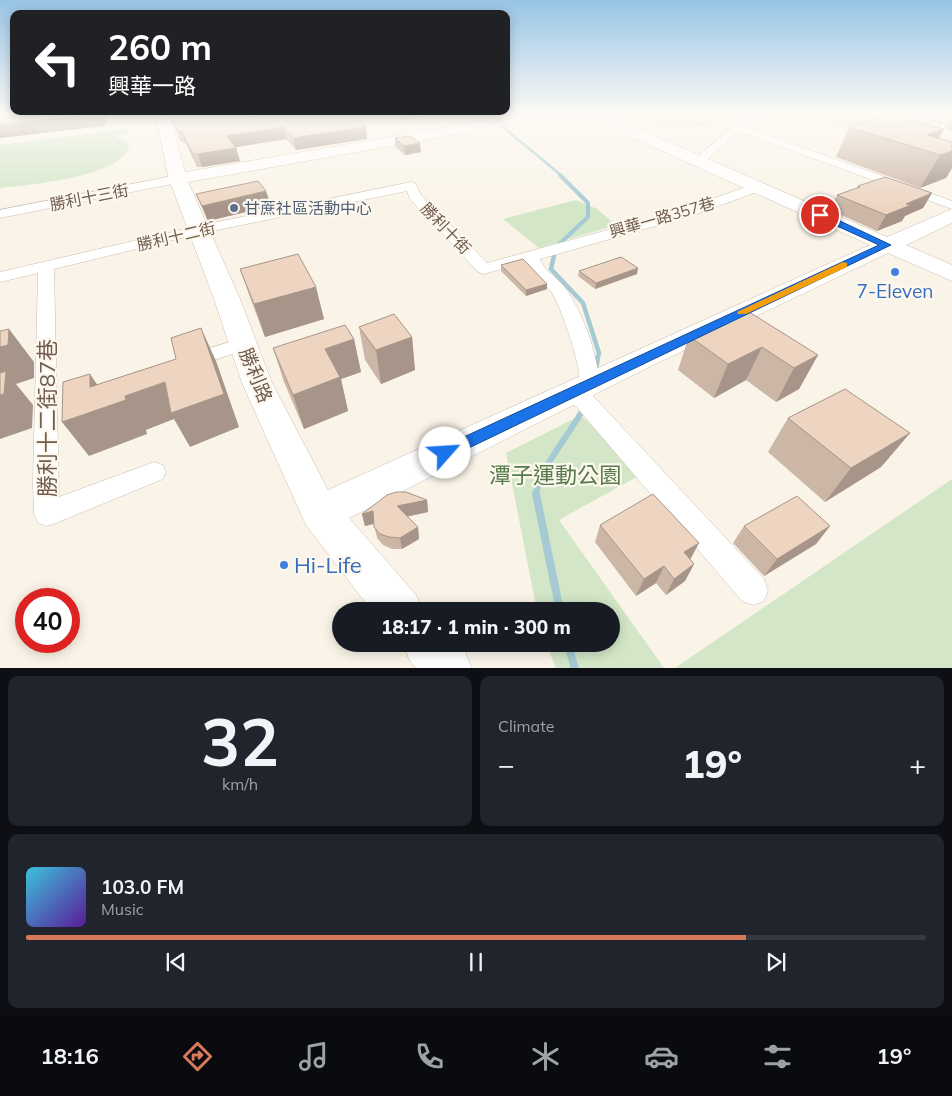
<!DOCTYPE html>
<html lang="en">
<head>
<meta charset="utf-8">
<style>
	:root { --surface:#171b24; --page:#20242c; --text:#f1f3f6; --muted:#9ea1a6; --line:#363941; --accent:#d77a5a }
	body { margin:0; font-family:Mulish,"Noto Sans TC",sans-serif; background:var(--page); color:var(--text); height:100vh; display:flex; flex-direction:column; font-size:19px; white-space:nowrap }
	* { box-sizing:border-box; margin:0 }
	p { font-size:16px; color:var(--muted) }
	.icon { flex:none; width:28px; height:28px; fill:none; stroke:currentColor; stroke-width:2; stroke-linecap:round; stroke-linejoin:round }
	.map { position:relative; height:668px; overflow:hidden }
	.side { display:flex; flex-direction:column; gap:8px; padding:8px; background:#0d0f14; flex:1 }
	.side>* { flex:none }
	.guide { position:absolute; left:10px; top:10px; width:500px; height:105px; border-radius:10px; box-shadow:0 2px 12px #0003; background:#202124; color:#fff; overflow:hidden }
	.speed { position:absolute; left:15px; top:588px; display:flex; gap:10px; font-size:25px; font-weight:700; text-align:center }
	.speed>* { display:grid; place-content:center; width:65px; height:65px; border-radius:50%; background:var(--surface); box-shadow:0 2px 12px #0003; line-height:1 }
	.speed .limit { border:8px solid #d22; background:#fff; color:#111 }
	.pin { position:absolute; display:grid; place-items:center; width:42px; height:42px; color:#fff; margin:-21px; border:2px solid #fff; border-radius:50%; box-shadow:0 1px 5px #0007 }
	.me { position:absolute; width:55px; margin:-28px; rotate:64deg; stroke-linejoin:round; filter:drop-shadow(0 0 4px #0008) }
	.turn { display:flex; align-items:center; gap:18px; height:105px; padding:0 15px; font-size:22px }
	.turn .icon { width:65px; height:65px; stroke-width:2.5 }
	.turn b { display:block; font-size:35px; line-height:42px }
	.big { font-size:38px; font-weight:800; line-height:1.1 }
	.side .widget { flex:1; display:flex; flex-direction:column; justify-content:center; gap:8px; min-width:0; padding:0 18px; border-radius:10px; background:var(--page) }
	.side .dial { align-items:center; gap:0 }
	.dial b { font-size:65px; line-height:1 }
	.song { display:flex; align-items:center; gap:15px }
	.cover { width:60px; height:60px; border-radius:8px; background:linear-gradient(135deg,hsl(190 70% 55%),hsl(270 70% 35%)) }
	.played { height:5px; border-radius:2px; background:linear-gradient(90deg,var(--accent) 80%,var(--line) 80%) }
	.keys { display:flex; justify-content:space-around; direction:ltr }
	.heat { display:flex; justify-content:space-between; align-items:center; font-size:28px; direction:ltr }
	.side .tiles { flex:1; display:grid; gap:8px; grid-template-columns:1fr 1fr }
	.widget:last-child { grid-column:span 2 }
	.trip { position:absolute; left:332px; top:602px; width:288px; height:50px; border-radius:25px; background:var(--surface); box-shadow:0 2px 12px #0003; font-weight:800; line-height:50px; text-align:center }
	.dock { display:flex; height:80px; justify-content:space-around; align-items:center; background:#090b0e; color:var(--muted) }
	.dock .icon { width:35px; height:35px }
	.dock .active { color:var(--accent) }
	.dock b { font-size:22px; color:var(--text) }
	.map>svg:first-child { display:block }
	.green { fill:#d3e6c7 }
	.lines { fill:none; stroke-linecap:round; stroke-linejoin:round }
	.stream-far4 { stroke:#a5cad3; stroke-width:2.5 }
	.stream-far3 { stroke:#a5cad3; stroke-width:4 }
	.stream-far2 { stroke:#a5cad3; stroke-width:4.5 }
	.stream-far1 { stroke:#a5cad3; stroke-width:6 }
	.stream { stroke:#a5cad3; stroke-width:8 }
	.street-casing { stroke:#cbbcaf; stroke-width:1 }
	.secondary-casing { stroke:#cfbeaf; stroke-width:1 }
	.primary-casing { stroke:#d7d1cd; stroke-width:1 }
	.street { fill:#fff; fill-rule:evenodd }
	.secondary { fill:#fff; fill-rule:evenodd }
	.primary { fill:#f2d9a7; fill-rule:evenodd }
	.rail { stroke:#b7a7c3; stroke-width:2; stroke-dasharray:4.5 2.5; stroke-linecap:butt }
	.wall { fill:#ccb7a7 }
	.shaded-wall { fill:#a69588 }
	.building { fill:#edd5c2; stroke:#a69588 }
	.route { fill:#1a73e8; stroke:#114b97 }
	.slow { fill:#f59e0b }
	.service-dot { fill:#5c6f8a; stroke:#fdf8ee; stroke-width:2 }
	.shop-dot { fill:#3f7fe0; stroke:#fdf8ee; stroke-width:2 }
	.labels { text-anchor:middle; stroke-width:4.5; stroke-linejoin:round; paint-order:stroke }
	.far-street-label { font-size:16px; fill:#715c4e; stroke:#fdf8ee }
	.far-service-label { font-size:16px; fill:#4e5e75; stroke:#fdf8ee; text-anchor:start }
	.shop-label { font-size:19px; fill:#366cbe; stroke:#fdf8ee }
	.street-label { font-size:19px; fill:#715c4e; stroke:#fdf8ee }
	.near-street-label { font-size:22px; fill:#715c4e; stroke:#fdf8ee }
	.near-park-label { font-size:22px; fill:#577b4b; stroke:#fdf8ee }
	.near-shop-label { font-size:22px; fill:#366cbe; stroke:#fdf8ee; text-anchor:start }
</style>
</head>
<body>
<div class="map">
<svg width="952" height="669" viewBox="0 0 952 669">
	<rect width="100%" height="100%" fill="#faf4e8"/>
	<g class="green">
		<path d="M640,113H725C720,117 714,122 708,124C690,131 660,127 645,116L640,119L632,117Z"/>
		<path d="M128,129L127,134L113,136L128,142L129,147C122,177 27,185 0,188V145Z"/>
		<path d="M576,200L597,209L616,225L539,248L503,219Z"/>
		<path d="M581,415L640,475L559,520L664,668H556L546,644H611V611H537L506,453Z"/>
		<path d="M952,479V668H675Z"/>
	</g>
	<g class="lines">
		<path class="stream-far4" d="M503,127L562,176"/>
		<path class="stream-far3" d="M554,257L556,247L588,217V203L560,175"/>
		<path class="stream-far2" d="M554,255L551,269L583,303L599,353L597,361"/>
		<g class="stream-far1">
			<path d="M595,370L597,359"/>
			<path d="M536,495C538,470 571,433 583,409"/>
		</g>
		<g class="stream">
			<path d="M536,494L560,611"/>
			<path d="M568,644L575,669"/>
		</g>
		<g class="street-casing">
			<g id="street">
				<path d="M749,113H760L745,127L952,201V209L739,131L704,162H696V158Z"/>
				<path d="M178,175L184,179L182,182L0,218V210Z"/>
				<path d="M411,182L415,183L421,195L487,263L684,209L754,184H762L764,187L762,190L694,215L540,259C544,272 558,277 565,288C583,312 594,346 599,376V384L593,396L764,579L768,590L764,601L753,605L742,601L573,403L570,397C573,393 577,388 579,384C583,369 560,304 551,291C542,281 531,275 525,262L484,274L478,272L410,199L407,191L198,234L54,269L59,497L154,462L163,465L166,472L163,479L56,523L47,526L38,523L34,514L33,483L38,273L0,282V272L198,226Z"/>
				<path d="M243,338L250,340L253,344L250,348L187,369L180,367L177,362L180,357Z"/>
			</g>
		</g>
		<g class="secondary-casing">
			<g id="secondary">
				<path d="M155,113H169L185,172L531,113H580L611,117L887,237L952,209V223L906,245L952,265V281L888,253L641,371L349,518L416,595L423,611H372L306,525L242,383L214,299L169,179ZM561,119L603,124L870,245L328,490L272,383L240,299L188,182L532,121Z"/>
				<path d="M403,644H458L465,652L472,669H417L410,661Z"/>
			</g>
		</g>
		<g class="primary-casing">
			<path id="primary" d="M808,113H831L952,143V153L810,116Z"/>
		</g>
		<use href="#street" class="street"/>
		<use href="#secondary" class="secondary"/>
		<use href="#primary" class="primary"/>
		<path class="rail" d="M904,113L952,126"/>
	</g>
	<g class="wall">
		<path d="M392,113H432V116L402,120Z"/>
		<path d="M353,114L367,139L296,150L286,139L236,147L240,161L202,167H197L186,144L180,141L171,116Z"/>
		<path d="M952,116V130L945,128Z"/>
		<path d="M849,127L944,129L938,138L952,142V168L946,178L920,188L836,157Z"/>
		<path d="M395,138L421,152L405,155L395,147Z"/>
		<path d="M858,186L932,193L923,208L905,216L902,221L877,231L830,210L837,195L857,188Z"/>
		<path d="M196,194L271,206L208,221Z"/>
		<path d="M501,265L547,289L526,296L501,271Z"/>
		<path d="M240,269L324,319L265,337L251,300Z"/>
		<path d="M579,271L637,274L595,289L578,276Z"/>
		<path d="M359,327L412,337L415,370L381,384L365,360Z"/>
		<path d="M689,336L818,355L799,389L776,402L746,380L714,398L678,370Z"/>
		<path d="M354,339L361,372L341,379L348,411L304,429L284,382L273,348Z"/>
		<path d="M788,418L910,433L881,467L825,502L768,452Z"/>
		<path d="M427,500L428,512L407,517L418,527L419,539L402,549H392L383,545L377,538L374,524L365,526L362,514Z"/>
		<path d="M600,525L690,559L694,564L685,581L666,595L656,583L636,596L595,542Z"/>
		<path d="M744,526H830L816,544L764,576L733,543Z"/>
	</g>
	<g class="shaded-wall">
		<path d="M99,113H109L104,126L0,138V125Z"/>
		<path d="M401,113H432V116L402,120Z"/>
		<path d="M283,127L286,139L231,148L227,136Z"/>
		<path d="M366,127L367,139L296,150L293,138Z"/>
		<path d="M944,129L930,152L927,135Z"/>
		<path d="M420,143L421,152L405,155L404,146Z"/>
		<path d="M236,148L240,161L202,167L198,154Z"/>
		<path d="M952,151V168L946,178L920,188L940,155Z"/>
		<path d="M266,191L271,206L208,221L202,206Z"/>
		<path d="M932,193L923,208L905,216L902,221L877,231L886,215L906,204Z"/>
		<path d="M638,268L637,274L595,289L596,283Z"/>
		<path d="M547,284V289L526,296V290Z"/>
		<path d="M316,287L324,319L265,337L254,304Z"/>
		<path d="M201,328L216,361L239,427L190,447L174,419L146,430L147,434L89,456L62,422L90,387V374L111,405L125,396L165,382Z"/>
		<path d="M9,329L34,362V378L16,384L33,405L32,428L0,439V347Z"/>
		<path d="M412,337L415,370L381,384L376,350Z"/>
		<path d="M354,339L361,372L341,379L348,411L304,429L293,395L325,349Z"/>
		<path d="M762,347L746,380L714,398L728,364Z"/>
		<path d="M818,355L799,389L776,402L794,368Z"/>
		<path d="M910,433L881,467L825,502L851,468Z"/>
		<path d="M427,500L428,512L399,518L397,506Z"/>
		<path d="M373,511L376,523L365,526L362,514Z"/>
		<path d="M830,526L816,544L764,576L777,559Z"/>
		<path d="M418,527L419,539L402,549L400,538Z"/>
		<path d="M699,543L690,560L684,552Z"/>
		<path d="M694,564L685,581L666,595L674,579Z"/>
		<path d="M664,566L656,583L636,596L644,579Z"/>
	</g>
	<g class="building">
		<path d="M0,113H99L98,114L0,125Z"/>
		<path d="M175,113H352L366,127L293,138L283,127L227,136L236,148L198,154H193L182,132L176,129L171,116L176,115Z"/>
		<path d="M888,115L944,129L927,135L952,142V151L940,155L849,127Z"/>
		<path d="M410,136L420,143L404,146L395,138Z"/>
		<path d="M885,177L932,193L906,204L911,205L886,215L837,195L860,187L858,186Z"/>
		<path d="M258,181L266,191L202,206L196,194Z"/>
		<path d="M298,254L316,287L254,304L240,269Z"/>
		<path d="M621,257L638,268L596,283L579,271Z"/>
		<path d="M523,259L547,284L526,290L501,265Z"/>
		<path d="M746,310L818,355L794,368L762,347L728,364L689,336Z"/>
		<path d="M394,314L412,337L376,350L359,327Z"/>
		<path d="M345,325L354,339L325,349L340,377L293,395L273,348Z"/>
		<path d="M201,328L224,394L171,413L165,382L125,396L126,400L62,422L63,382L90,374V387L176,359L171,338Z"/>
		<path d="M9,329L8,345L0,347V331Z"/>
		<path d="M6,371L4,394L0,395V373Z"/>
		<path d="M845,389L910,433L851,468L788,418Z"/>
		<path d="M396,492H406L427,500L397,506L418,527L400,538L389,537L380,534L374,527L373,511L362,514L387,495Z"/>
		<path d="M653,494L699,543L684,552L694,564L674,579L664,566L644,579L600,525Z"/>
		<path d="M797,496L830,526L777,559L744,526Z"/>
	</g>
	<linearGradient id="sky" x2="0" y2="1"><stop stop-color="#97c4e6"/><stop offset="0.55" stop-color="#fdfaf5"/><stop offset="1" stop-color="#fdfaf5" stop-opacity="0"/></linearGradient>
	<rect width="952" height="207" fill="url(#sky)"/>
	<path class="route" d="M817,213H823L891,245L450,457H440L438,453L440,448L879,245L817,217Z"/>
	<path class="slow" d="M843,262L847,263V267L746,314H738L737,312Z"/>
	<circle class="service-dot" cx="234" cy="208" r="5"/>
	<g class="shop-dot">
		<circle cx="895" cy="272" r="5"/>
		<circle cx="284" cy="565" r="5"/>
	</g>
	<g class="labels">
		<g class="far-street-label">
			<text transform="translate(89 197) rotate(-11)" y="6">勝利十三街</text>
			<text transform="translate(662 217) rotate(-16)" y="6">興華一路357巷</text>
			<text transform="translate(446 228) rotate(46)" y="6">勝利十街</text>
			<text transform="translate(176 236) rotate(-13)" y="6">勝利十二街</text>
		</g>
		<g class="far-service-label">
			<text x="244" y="214">甘蔗社區活動中心</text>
		</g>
		<g class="shop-label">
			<text x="895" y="298">7-Eleven</text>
		</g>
		<g class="street-label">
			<text transform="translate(256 375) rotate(68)" y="7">勝利路</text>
		</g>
		<g class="near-street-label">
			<text transform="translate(47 418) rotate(-90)" y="8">勝利十二街87巷</text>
		</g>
		<g class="near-park-label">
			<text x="555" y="483">潭子運動公園</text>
		</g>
		<g class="near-shop-label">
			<text x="294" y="573">Hi-Life</text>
		</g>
	</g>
</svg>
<div class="speed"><div class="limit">40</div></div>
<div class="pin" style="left:820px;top:215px;background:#d93025"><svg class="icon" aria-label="arrive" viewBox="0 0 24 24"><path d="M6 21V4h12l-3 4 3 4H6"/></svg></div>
<svg class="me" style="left:445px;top:453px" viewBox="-20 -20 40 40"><circle r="19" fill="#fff"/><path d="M0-13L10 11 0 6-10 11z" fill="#1a73e8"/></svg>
<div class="trip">18:17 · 1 min · 300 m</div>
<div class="guide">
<div class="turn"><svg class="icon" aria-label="left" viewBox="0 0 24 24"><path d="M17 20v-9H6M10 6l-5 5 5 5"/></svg><div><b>260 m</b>興華一路</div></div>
</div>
</div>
<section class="side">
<div class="tiles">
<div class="widget dial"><b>32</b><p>km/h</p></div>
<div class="widget"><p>Climate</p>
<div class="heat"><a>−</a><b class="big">19°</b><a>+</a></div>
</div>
<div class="widget">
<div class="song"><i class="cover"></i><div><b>103.0 FM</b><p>Music</p></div></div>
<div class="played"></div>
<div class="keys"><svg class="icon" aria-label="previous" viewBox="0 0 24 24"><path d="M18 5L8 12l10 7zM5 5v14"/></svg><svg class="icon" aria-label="pause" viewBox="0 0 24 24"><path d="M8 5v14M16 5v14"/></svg><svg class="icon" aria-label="next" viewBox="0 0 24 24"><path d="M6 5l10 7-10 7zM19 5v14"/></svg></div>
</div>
</div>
</section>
<nav class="dock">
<b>18:16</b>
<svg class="icon active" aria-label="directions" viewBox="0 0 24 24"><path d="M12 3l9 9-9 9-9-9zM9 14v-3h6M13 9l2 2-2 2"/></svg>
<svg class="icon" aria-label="music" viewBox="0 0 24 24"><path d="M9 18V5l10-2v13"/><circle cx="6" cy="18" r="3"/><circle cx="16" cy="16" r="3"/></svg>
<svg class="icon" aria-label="phone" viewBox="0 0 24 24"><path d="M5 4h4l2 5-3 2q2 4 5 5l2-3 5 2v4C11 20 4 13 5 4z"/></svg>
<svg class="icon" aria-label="climate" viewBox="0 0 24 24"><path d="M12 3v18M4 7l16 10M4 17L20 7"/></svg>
<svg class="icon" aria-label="car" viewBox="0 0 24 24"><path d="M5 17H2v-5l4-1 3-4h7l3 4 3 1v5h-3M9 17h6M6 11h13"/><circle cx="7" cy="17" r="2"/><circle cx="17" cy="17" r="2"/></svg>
<svg class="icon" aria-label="filters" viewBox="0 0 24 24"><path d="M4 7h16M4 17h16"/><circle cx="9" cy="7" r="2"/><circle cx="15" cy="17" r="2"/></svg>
<b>19°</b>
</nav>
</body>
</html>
